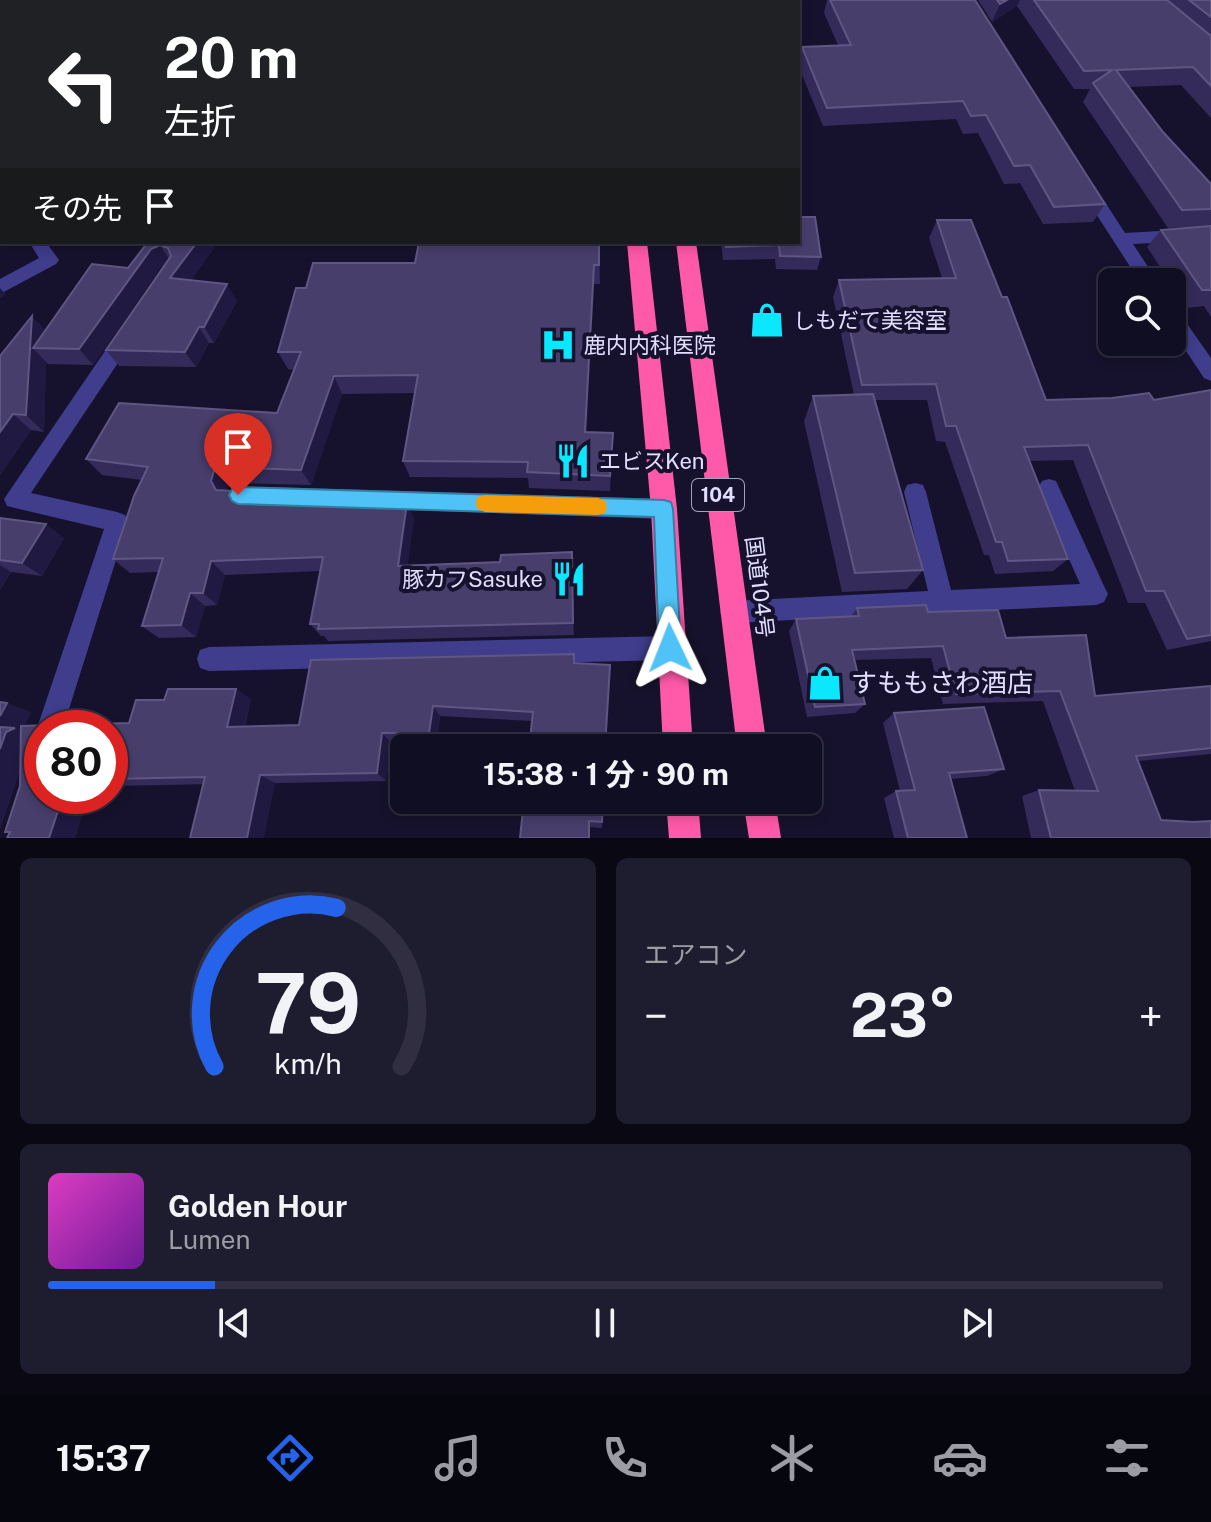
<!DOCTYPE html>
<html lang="ja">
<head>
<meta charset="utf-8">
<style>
	:root { --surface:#100e22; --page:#1e1c2f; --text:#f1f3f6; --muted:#9c9ca5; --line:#302e40; --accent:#2563eb }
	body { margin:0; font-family:"Public Sans","Noto Sans JP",sans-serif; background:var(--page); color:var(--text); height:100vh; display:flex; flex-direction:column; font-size:30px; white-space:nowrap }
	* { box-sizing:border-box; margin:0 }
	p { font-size:26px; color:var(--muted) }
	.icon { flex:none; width:44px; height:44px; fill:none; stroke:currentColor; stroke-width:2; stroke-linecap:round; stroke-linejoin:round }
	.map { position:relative; height:838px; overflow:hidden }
	.panel { display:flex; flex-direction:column; gap:20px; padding:20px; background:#090813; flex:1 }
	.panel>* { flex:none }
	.banner { position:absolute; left:0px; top:0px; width:800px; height:244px; box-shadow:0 4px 12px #0003,0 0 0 2px var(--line); background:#202124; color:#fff; overflow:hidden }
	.tools { position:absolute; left:1098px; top:268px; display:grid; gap:16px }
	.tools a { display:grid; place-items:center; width:88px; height:88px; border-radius:12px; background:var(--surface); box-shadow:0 4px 12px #0003,0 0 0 2px var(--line); font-size:40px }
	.speed { position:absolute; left:24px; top:710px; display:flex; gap:16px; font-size:40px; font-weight:700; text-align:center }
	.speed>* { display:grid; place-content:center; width:104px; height:104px; border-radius:50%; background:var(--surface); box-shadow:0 4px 12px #0003,0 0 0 2px var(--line); line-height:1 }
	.speed .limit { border:12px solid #d22; background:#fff; color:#111 }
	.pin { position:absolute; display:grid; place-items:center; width:68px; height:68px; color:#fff; margin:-82px -34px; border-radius:50% 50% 50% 0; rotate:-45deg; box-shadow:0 0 8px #0007 }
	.pin .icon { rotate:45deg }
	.me { position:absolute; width:88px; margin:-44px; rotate:358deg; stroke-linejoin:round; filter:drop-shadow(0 0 6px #0008) }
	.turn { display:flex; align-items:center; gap:28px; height:168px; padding:0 32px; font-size:36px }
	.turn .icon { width:104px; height:104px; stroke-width:2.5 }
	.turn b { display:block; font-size:56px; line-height:68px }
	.then { display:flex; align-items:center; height:76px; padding:0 32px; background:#0003; gap:16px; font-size:30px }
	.big { font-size:60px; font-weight:700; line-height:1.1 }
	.panel .card { flex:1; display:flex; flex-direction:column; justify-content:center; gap:12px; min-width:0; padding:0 28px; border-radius:12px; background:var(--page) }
	.panel .dial { align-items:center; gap:0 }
	.dial svg { height:208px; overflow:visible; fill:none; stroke:var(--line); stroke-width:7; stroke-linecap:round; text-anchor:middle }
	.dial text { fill:var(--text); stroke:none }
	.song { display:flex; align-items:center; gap:24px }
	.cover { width:96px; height:96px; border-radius:12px; background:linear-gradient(135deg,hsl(310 70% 55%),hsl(280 70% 35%)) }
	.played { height:8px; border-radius:4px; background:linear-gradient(90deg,var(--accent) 15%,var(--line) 15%) }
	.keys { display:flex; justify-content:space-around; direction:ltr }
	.heat { display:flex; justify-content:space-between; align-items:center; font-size:44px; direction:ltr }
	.panel .tiles { flex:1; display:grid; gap:20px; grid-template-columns:1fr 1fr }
	.card:last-child { grid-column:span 2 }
	.trip { position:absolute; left:390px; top:734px; width:432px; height:80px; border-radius:12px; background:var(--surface); box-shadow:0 4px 12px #0003,0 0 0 2px var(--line); font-weight:700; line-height:80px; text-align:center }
	.tab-bar { display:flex; height:128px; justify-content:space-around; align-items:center; background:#06060e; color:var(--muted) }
	.tab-bar .icon { width:56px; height:56px }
	.tab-bar .selected { color:var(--accent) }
	.tab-bar b { font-size:36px; color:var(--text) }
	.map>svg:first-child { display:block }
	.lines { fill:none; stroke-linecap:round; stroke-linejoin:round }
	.lane { fill:#3f3d8c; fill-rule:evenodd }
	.street { fill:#3f3d8c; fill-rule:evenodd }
	.highway { fill:#ff59a9; fill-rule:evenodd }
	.wall { fill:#342b5a }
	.shaded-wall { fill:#201941 }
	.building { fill:#473e6c; stroke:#5f5783; stroke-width:2 }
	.route { fill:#4fc3f7; stroke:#337fa1; stroke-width:2 }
	.slow { fill:#f59e0b }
	.labels { text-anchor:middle; stroke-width:8; stroke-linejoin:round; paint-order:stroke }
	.shield { fill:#16122d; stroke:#a5a1c0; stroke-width:2 }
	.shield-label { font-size:20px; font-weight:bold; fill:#e2deff }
	.poi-label { font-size:22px; fill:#e2deff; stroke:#16122d; text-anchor:start }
	.street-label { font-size:22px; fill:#e2deff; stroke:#16122d }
	.near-poi-label { font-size:26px; fill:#e2deff; stroke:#16122d; text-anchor:start }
</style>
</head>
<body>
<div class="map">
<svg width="1211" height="838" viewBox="0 0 1211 838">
	<rect width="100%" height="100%" fill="#16122d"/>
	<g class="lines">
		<path class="lane" d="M29,242H46L59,260L56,264L0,294V279L39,258Z"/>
		<g class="street">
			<rect x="555" y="0" width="12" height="2"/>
			<path d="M1088,184L1094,185L1125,233L1211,228V240L1133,244L1158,282H1140L1080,189Z"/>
			<path d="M1172,309L1178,311L1211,358V381L1204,378L1172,330Z"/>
			<path d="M127,327L136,334L134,339L31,493L117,512L125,515L128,522L63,728H42V737L37,728L104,529L15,508L7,506L4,499L120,329Z"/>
			<path d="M1049,479L1056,481L1104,586L1108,594L1104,602L1096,605L732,623L724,620L720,612L724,604L732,601L928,591L904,492L907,485L915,483L923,485L926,492L951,590L1080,584L1038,488L1042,481Z"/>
			<path d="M268,487L664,499L672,502L675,509L672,516L664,519L268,505L260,503L257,496L260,489Z"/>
			<path d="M670,636L678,640L682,648L678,656L670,660L209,671L200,668L197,659L200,650L209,647Z"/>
		</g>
		<g class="highway">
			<rect x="600" y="0" width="16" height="2"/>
			<path d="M645,0H661L662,2H646Z"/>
			<path d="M627,242H647L677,509L693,748H663L651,509Z"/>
			<path d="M676,242H696L767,748H737Z"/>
			<path d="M666,800H698L701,838H669Z"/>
			<path d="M743,800H775L781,838H749Z"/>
		</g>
	</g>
	<g class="wall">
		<path d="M198,0H487L485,2H197Z"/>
		<path d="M827,0H975L1105,204L1093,222L1043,224L1020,183L1004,184L978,133L963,134L956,119L823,126L798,65L802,47L838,45L824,13Z"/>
		<path d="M978,0H1211V118L1181,85L1129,87L1163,132L1211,184V226L1168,228L1083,102L1090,89H1074L1017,6L992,22Z"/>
		<path d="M2,3V45H0V5Z"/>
		<path d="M937,220L1002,297L1046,400H1154L1211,390V641L1167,650L1145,603H1128L1073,460L1029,461L1068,559L1053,571L995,574L989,555H984L945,442L936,441L927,400H875L923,570L907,589L842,592L804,421L813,396L854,395L833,297L839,280L942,278L929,238Z"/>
		<path d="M1211,226V317L1204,306L1187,308L1172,285V282H1170L1147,247L1161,230Z"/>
		<path d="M148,242H218L191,280L237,301L214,343H209L196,367L119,366L106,350L165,264L162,265L93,365L48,364L46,362L44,432L31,430L0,475V356L45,331L128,268Z"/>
		<path d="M599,242L600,284H594L586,432L612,450L610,491L529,488L528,478L410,477L403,461L415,393L342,394L311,485L237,483L227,487L226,490L293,494L297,501L335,505L414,518L407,565L573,566L574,635L328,641L324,636H321L310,624L320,571L225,575L217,605L205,606L196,637L159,638L142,626L159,572L130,573L113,559L142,480L102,475L86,459L277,413L294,370L288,369L278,352L306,288L415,263Z"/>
		<path d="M721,242H798L821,257L817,270L776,269L775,259L723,260Z"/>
		<path d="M0,518L64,538L42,576L11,572L0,590Z"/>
		<path d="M857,608L928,612L1006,638L1095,696L1211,686V754L1138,761L1161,820L1211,838H1031L1022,796L1039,790L1075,791L1043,701L943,704L931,658L855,660L865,704L855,713L807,717L789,631L796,619L851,616Z"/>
		<path d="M574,654L532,721L440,716L437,742H391L386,781L110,786V728L42,796H96L93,805H85L75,838H7L20,786V770L0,829V702L31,712L24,726L129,723L251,699L245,726L299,725Z"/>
		<path d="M894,713L1004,769L987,776L950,779L967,838H894L884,798L896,791H900L883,723Z"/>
		<path d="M524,800H603L602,828L590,827Z"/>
	</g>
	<g class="shaded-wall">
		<path d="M143,0H160L159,2H142Z"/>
		<path d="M1007,0H1020L1017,6L992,22L1000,4Z"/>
		<path d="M197,242H218L181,295L170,278Z"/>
		<path d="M160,245L171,262L162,265L93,365L79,349L151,249Z"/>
		<path d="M594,265V284L586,449L585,432Z"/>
		<path d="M227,284L237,301L214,343L204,327Z"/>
		<path d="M0,288L6,295L0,298Z"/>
		<path d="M32,316L48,333L33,348L46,362L44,432L26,415Z"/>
		<path d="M199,327L209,343L196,367L185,352Z"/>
		<path d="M334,376L342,394L311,485L301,470Z"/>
		<path d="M13,414L31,430L0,475V432Z"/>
		<path d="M225,467L237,483L227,487L224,496L216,490L211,481L214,471Z"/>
		<path d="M407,503L414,518L406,579L398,566Z"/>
		<path d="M46,524L64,538L42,576L22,563Z"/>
		<path d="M572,552L573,566L574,635L573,623Z"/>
		<path d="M211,561L225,575L217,605L203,593Z"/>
		<path d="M0,565L11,572L0,590Z"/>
		<path d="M190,593L205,606L196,637L181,625Z"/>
		<path d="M236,689L251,699L242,736L227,727Z"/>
		<path d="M7,703L31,712L22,730L30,741L0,829V716Z"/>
		<path d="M433,706L440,716L437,742L429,733Z"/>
		<path d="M382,733L391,742L386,781L377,773Z"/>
		<path d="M260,775L275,783L264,838H247Z"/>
		<path d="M71,796H96L93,805L70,798Z"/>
		<path d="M62,799L85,805L75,838H49Z"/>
	</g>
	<g class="building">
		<path d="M5,0H143L142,2H3Z"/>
		<path d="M198,0H460V2H197Z"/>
		<path d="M830,0H975L1105,204L1054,207L1030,165L1014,166L986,115L971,116L963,101L827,108L802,47L851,45Z"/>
		<path d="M997,0H1007L1000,4Z"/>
		<path d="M1034,0H1167L1211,36V86L1193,67L1116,70L1163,132L1211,184V209L1182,210L1093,83L1112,70L1084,71Z"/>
		<path d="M1189,0H1211V17Z"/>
		<path d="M2,3V31L0,30V5Z"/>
		<path d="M2,51V100L0,99V52Z"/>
		<path d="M0,132H2V179L0,178Z"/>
		<path d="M798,217H815L821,257L780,256L779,245L726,247L725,242H798Z"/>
		<path d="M937,220H971L1002,297H1007L1046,400L1112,398L1149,393L1154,400L1211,390V635L1187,639L1164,591H1146L1088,445L1024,447L1068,559L1008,561L1002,542H996L956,426H946L936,384L862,385L839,280L956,278Z"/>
		<path d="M1211,226V290H1202L1161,230Z"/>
		<path d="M148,242H197L170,278L227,284L204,327H199L185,352L106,350L171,256L168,248L160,245L151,249L79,349L33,348L92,264L128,268Z"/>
		<path d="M419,242H599V265H594L585,432L613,433L610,476L527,472L528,462L403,461L418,375L334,376L301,470L225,467L214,471L211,481L216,490L293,494L290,501L332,500L331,505L407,503L398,566L500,562L501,555L572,552L573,623L318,629L319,624H310L323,557L211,561L203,593H190L181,625L142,626L163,558L113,559L134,496L148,467L86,459L119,403L277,413L301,352H278L296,288H306L313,263H415Z"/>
		<path d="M32,316L26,415L13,414L0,432V356Z"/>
		<path d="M873,394L923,570L855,573L813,396Z"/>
		<path d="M0,518L46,524L22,563L0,560Z"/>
		<path d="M926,605L928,612L998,610L1006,638L1086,635L1095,696L1211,686V748L1136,756L1161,820L1193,822L1211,821V838H1051L1039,790L1098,791L1060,691L956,694L943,646L852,650L865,704L815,707L796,619L859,616L857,608Z"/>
		<path d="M574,654V663L610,665L605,748H529L533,712L433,706L429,733H382L377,773L260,775L247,838H190L205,777L110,779V728H42V796H71L70,798L62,799L49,838H7L10,832H5L20,786L21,726L129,723L136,700H164L168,689H236L227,727L299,725L311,660Z"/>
		<path d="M0,702L7,703L0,716Z"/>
		<path d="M984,707L1004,769L949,773L967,838H908L896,791L915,790L894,713Z"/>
		<path d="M0,727L15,728L6,732L0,749Z"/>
		<path d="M524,800H603L602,822L589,821V838H520Z"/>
	</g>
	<path class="route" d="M238,487L664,500L671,502L673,509L681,648L677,655L670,659L662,655L659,648L654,517L238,504L232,501L229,495L232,489Z"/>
	<path class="slow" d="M485,495L598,498L605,501L607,507L605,513L598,515L485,512L478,509L475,503L478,497Z"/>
	<defs>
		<g id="shop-bare" transform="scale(2.76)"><path d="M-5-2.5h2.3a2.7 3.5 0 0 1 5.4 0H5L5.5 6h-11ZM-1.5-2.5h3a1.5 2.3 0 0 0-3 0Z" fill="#0ae7ff" stroke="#16122d" stroke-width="2.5" paint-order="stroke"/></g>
		<g id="hospital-bare" transform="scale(2.76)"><path d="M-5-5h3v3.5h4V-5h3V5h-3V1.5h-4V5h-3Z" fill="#0ae7ff" stroke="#16122d" stroke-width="2.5" paint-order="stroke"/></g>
		<g id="restaurant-bare" transform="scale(2.76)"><path d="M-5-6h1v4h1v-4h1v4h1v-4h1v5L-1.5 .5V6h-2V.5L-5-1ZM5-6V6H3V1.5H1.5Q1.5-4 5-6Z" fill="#0ae7ff" stroke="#16122d" stroke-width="2.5" paint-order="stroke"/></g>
	</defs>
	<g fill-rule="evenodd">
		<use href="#shop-bare" x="767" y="320"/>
		<use href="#hospital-bare" x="558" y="345"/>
		<use href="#restaurant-bare" x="573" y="461"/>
		<use href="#restaurant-bare" x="569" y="579"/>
		<use href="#shop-bare" x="825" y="683"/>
	</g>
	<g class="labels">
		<rect class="shield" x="692" y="479" width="52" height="32" rx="6"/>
		<g class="shield-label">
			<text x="718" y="502">104</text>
		</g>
		<g class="poi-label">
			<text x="793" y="328">しもだて美容室</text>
			<text x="584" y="353">鹿内内科医院</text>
			<text x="599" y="469">エビスKen</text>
			<text x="543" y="587" text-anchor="end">豚カフSasuke</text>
		</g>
		<g class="street-label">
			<text transform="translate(760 587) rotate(83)" y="8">国道104号</text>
		</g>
		<g class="near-poi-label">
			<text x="851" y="692">すももさわ酒店</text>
		</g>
	</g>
</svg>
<div class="tools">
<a><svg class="icon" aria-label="search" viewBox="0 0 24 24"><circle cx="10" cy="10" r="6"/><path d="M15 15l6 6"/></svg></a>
</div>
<div class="speed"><div class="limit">80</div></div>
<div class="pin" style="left:238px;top:495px;background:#d93025"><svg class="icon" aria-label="arrive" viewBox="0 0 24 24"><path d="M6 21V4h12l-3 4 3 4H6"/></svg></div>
<svg class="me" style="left:670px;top:648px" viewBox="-20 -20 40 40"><path d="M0-17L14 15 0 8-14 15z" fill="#4fc3f7" stroke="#fff" stroke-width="4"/></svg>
<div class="trip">15:38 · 1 分 · 90 m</div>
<div class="banner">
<div class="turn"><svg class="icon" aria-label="left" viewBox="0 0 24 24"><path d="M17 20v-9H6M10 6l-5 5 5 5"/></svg><div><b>20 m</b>左折</div></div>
<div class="then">その先<svg class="icon" aria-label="arrive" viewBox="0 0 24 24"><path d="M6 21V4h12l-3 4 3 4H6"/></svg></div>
</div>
</div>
<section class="panel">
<div class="tiles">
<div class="card dial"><svg viewBox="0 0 100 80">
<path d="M14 69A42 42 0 1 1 86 69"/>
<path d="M14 69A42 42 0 0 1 61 8" stroke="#2563eb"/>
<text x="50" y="56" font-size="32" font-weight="700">79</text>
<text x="50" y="72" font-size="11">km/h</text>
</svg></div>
<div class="card"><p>エアコン</p>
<div class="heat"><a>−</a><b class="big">23°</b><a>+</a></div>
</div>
<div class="card">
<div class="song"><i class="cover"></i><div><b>Golden Hour</b><p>Lumen</p></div></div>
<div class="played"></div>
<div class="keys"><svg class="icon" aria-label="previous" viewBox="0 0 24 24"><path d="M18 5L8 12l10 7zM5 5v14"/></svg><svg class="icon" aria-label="pause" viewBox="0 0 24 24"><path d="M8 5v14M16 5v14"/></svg><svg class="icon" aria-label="next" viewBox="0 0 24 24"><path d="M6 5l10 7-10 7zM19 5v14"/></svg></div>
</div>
</div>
</section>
<nav class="tab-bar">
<b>15:37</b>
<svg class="icon selected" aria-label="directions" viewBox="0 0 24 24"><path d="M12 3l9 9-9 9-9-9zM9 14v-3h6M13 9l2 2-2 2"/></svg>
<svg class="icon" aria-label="music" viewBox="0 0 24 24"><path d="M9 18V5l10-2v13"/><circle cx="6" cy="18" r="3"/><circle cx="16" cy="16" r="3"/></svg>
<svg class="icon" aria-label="phone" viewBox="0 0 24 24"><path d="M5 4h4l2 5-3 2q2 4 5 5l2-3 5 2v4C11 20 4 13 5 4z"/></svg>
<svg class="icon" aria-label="climate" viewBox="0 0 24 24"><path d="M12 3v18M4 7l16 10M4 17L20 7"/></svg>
<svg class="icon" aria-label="car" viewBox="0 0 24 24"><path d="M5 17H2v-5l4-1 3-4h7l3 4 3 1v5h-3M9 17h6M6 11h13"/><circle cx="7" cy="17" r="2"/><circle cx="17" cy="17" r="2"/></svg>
<svg class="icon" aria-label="filters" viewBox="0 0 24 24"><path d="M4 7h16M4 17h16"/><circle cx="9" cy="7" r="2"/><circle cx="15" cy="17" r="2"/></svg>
</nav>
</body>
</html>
